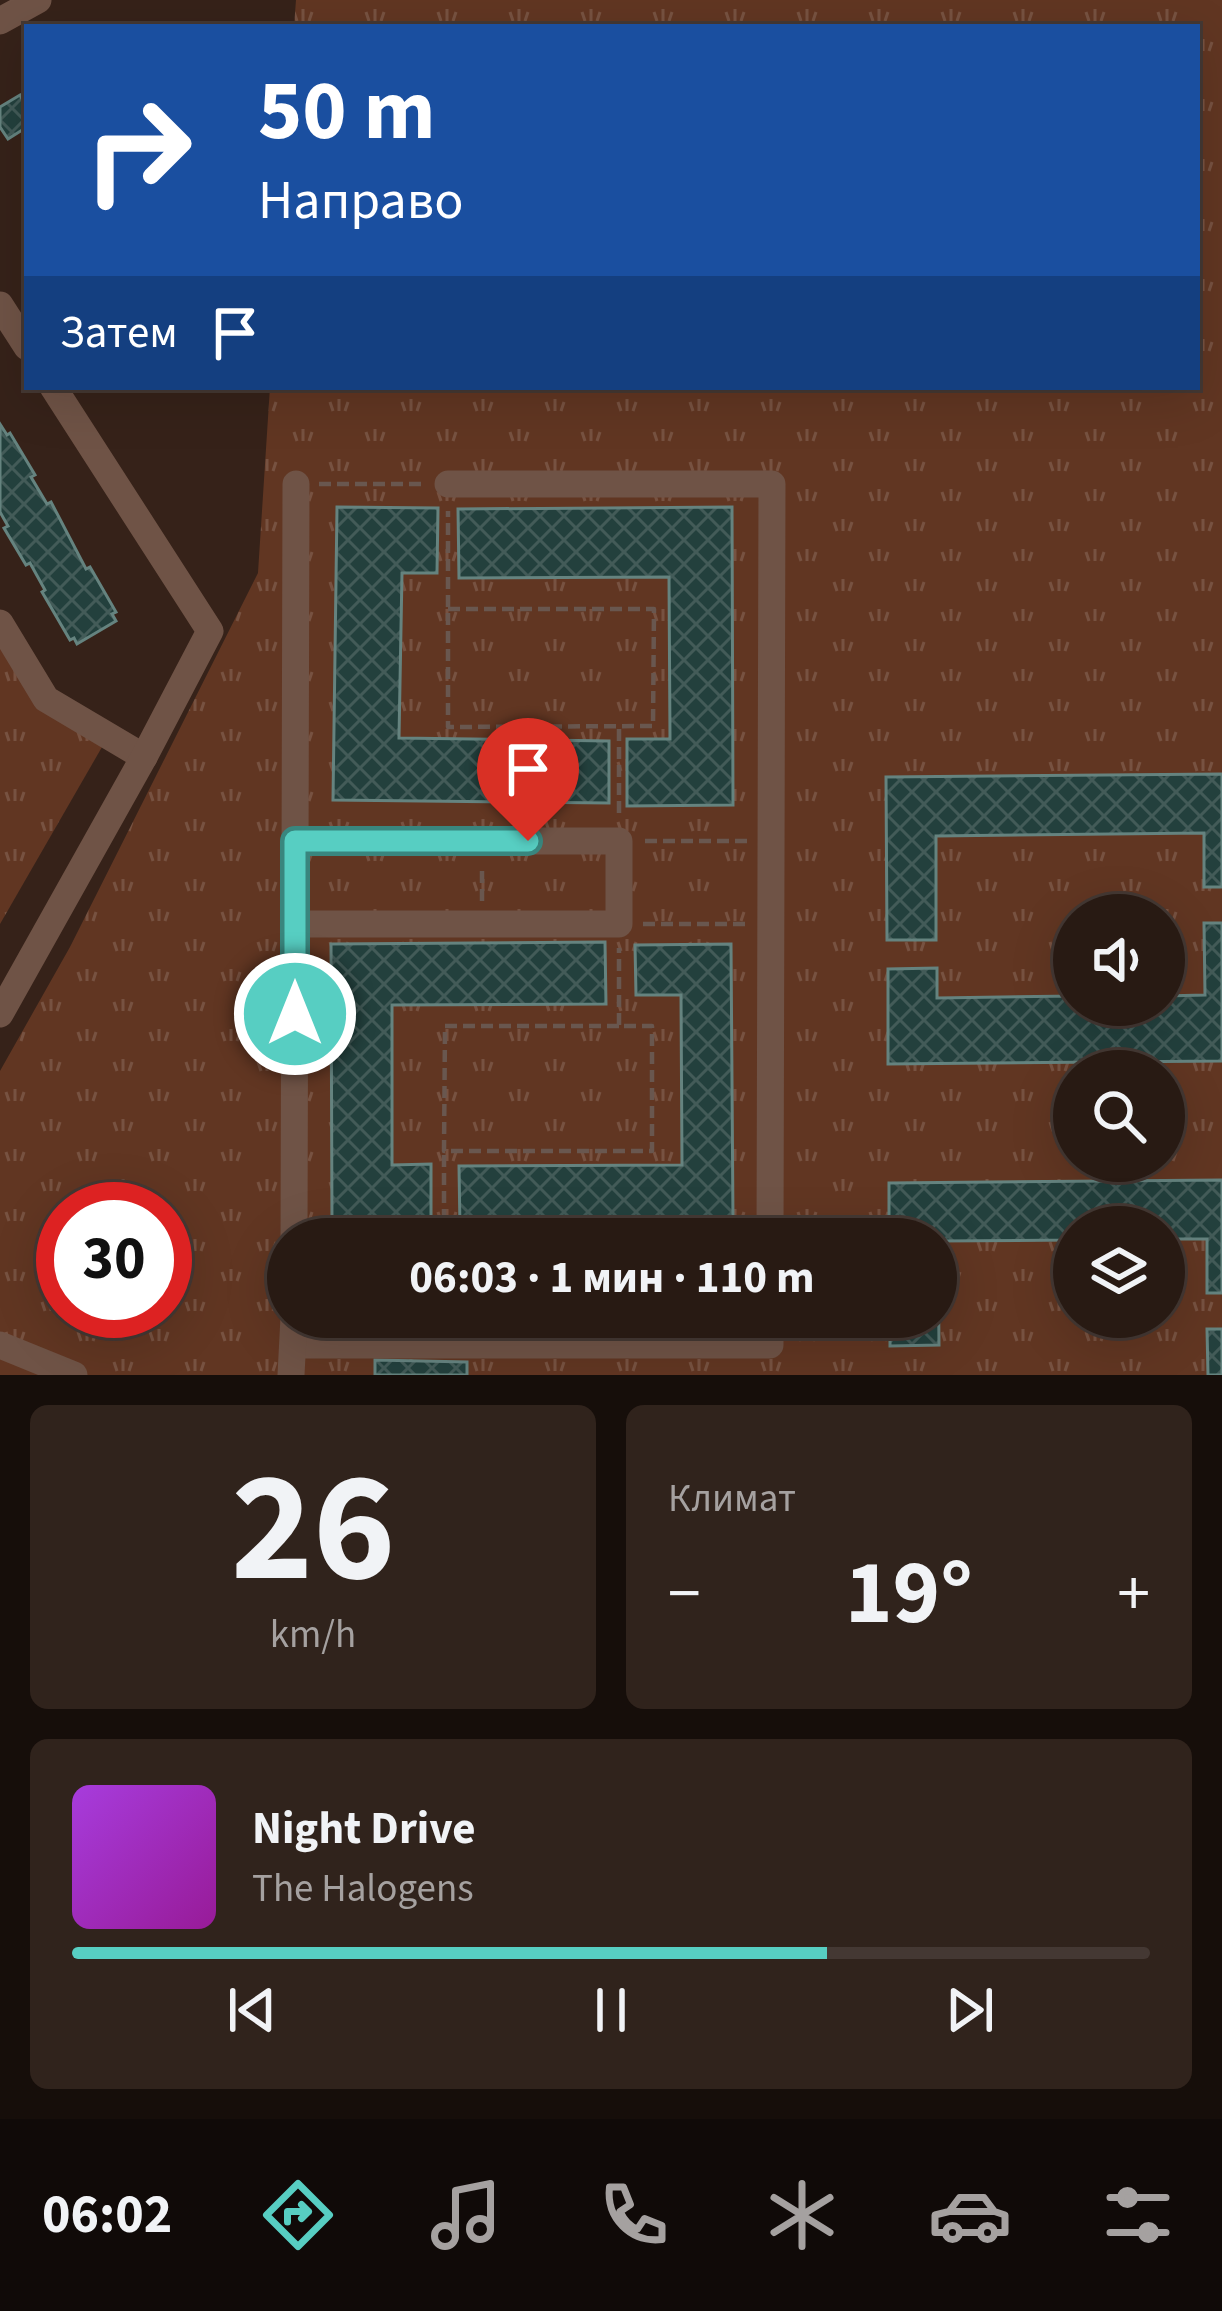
<!DOCTYPE html>
<html lang="ru">
<head>
<meta charset="utf-8">
<style>
	:root { --surface:#281a13; --page:#30231c; --text:#f1f3f6; --muted:#a5a1a0; --line:#443833; --accent:#57cec2 }
	body { margin:0; font-family:"Source Sans 3",sans-serif; background:var(--page); color:var(--text); height:100vh; display:flex; flex-direction:column; font-size:45px; white-space:nowrap }
	* { box-sizing:border-box; margin:0 }
	p { font-size:39px; color:var(--muted) }
	.icon { flex:none; width:66px; height:66px; fill:none; stroke:currentColor; stroke-width:2; stroke-linecap:round; stroke-linejoin:round }
	.map { position:relative; height:1375px; overflow:hidden }
	.details { display:flex; flex-direction:column; gap:30px; padding:30px; background:#160e0a; flex:1 }
	.details>* { flex:none }
	.guide { position:absolute; left:24px; top:24px; width:1176px; height:366px; border-radius:0px; box-shadow:0 12px 48px #0002,0 0 0 3px var(--line); background:#1a4fa0; color:#fff; overflow:hidden }
	.controls { position:absolute; left:1053px; top:894px; display:grid; gap:24px }
	.controls a { display:grid; place-items:center; width:132px; height:132px; border-radius:50%; background:var(--surface); box-shadow:0 12px 48px #0002,0 0 0 3px var(--line); font-size:60px }
	.speed { position:absolute; left:36px; top:1182px; display:flex; gap:24px; font-size:60px; font-weight:700; text-align:center }
	.speed>* { display:grid; place-content:center; width:156px; height:156px; border-radius:50%; background:var(--surface); box-shadow:0 12px 48px #0002,0 0 0 3px var(--line); line-height:1 }
	.speed .limit { border:18px solid #d22; background:#fff; color:#111 }
	.pin { position:absolute; display:grid; place-items:center; width:102px; height:102px; color:#fff; margin:-123px -51px; border-radius:50% 50% 50% 0; rotate:-45deg; box-shadow:0 0 12px #0007 }
	.pin .icon { rotate:45deg }
	.me { position:absolute; width:132px; margin:-66px; rotate:0deg; stroke-linejoin:round; filter:drop-shadow(0 0 9px #0008) }
	.turn { display:flex; align-items:center; gap:42px; height:252px; padding:0 36px; font-size:54px }
	.turn .icon { width:156px; height:156px; stroke-width:2.5 }
	.turn b { display:block; font-size:84px; line-height:102px }
	.then { display:flex; align-items:center; height:114px; padding:0 36px; background:#0003; gap:24px; font-size:45px }
	.big { font-size:90px; font-weight:700; line-height:1.1 }
	.details .tile { flex:1; display:flex; flex-direction:column; justify-content:center; gap:18px; min-width:0; padding:0 42px; border-radius:18px; background:var(--page) }
	.details .dial { align-items:center; gap:0 }
	.dial b { font-size:156px; line-height:1 }
	.song { display:flex; align-items:center; gap:36px }
	.cover { width:144px; height:144px; border-radius:18px; background:linear-gradient(135deg,hsl(280 70% 55%),hsl(300 70% 35%)) }
	.played { height:12px; border-radius:6px; background:linear-gradient(90deg,var(--accent) 70%,var(--line) 70%) }
	.keys { display:flex; justify-content:space-around; direction:ltr }
	.heat { display:flex; justify-content:space-between; align-items:center; font-size:66px; direction:ltr }
	.details .tiles { flex:1; display:grid; gap:30px; grid-template-columns:1fr 1fr }
	.tile:last-child { grid-column:span 2 }
	.trip { position:absolute; left:267px; top:1218px; width:690px; height:120px; border-radius:60px; background:var(--surface); box-shadow:0 12px 48px #0002,0 0 0 3px var(--line); font-weight:700; line-height:120px; text-align:center }
	.tab-bar { display:flex; height:192px; justify-content:space-around; align-items:center; background:#100a08; color:var(--muted) }
	.tab-bar .icon { width:84px; height:84px }
	.tab-bar .selected { color:var(--accent) }
	.tab-bar b { font-size:54px; color:var(--text) }
	.map>svg:first-child { display:block }
	.grass { fill:url(#grass-tufts); fill-rule:evenodd }
	.building { fill:url(#building-cross-hatch); stroke:#65837f; stroke-width:3 }
	.lines { fill:none; stroke-linecap:round; stroke-linejoin:round }
	.path { stroke:#69574f; stroke-width:4.5; stroke-dasharray:12 6; stroke-linecap:butt }
	.minor { stroke:#6f5346; stroke-width:27 }
	.route-casing { stroke:#39867e; stroke-width:30 }
	.route { stroke:#57cec2; stroke-width:21 }
</style>
</head>
<body>
<div class="map">
<svg width="1222" height="1375" viewBox="0 0 1222 1375">
	<defs>
		<pattern id="grass-tufts" width="24" height="20" patternUnits="userSpaceOnUse" patternTransform="scale(3)"><rect width="24" height="20" fill="#613622"/><path d="M3 7l-1-3M5 7V3M7 7l1-3M15 17l-1-3M17 17v-4M19 17l1-3" fill="none" stroke="#775241"/></pattern>
		<pattern id="building-cross-hatch" width="8" height="8" patternUnits="userSpaceOnUse" patternTransform="scale(3)"><rect width="8" height="8" fill="#23403d"/><path d="M0 0l8 8M0 8l8-8" fill="none" stroke="#435b58"/></pattern>
	</defs>
	<rect width="100%" height="100%" fill="#362219"/>
	<g class="grass">
		<path d="M296,0H1222V1375H0V1071L70,947L258,573L270,387H1197V27H294ZM1074,915H1164V1005H1074ZM1074,1071H1164V1161H1074ZM63,1209H165V1311H63ZM1074,1227H1164V1317H1074ZM288,1239H936V1317H288Z"/>
		<path d="M0,637L102,747L0,924Z"/>
	</g>
	<g class="building">
		<path d="M20,95L27,108V127L8,139L0,127V107Z"/>
		<path d="M0,424L7,435L10,433L35,475L31,477L47,504L51,502L86,569L90,567L116,612L112,614L116,621L77,644L74,638L70,640L42,592L45,590L30,563L26,565L4,528L8,526L0,512Z"/>
		<path d="M337,507L438,508L437,573H402L399,738L609,741V803L333,800Z"/>
		<path d="M732,507L733,805L627,806V739H670L669,577L459,578L458,509Z"/>
		<path d="M1222,774V887H1204V833L936,836V940H887L886,777Z"/>
		<path d="M1204,923H1222V1061L888,1064V969L937,968V998L1074,996V1005H1164V996L1205,995Z"/>
		<path d="M605,942L606,1004L392,1005V1165L431,1164V1227L332,1228L331,944Z"/>
		<path d="M731,944L733,1220L715,1221V1227L460,1229L459,1166L682,1165L681,995H636L635,945Z"/>
		<path d="M1222,1180V1293H1207V1239H1164V1227H1074V1240L938,1241L939,1345L890,1346V1317H936V1239H889V1183Z"/>
		<path d="M1207,1329H1222V1375H1208Z"/>
		<path d="M375,1360L467,1362V1375H375Z"/>
	</g>
	<g class="lines">
		<g class="path">
			<path d="M319,484H422"/>
			<path d="M448,609H654L653,726L448,727V511"/>
			<path d="M619,813V729"/>
			<path d="M645,841H748"/>
			<path d="M482,901V865"/>
			<path d="M643,924H745"/>
			<path d="M619,1026H445L444,1151H652V1026H619V948"/>
			<path d="M444,1239V1151"/>
		</g>
		<g class="minor">
			<path d="M0,21L38,0"/>
			<path d="M0,305L27,347"/>
			<path d="M448,484H772L770,1239"/>
			<path d="M0,623L46,699L144,757"/>
			<path d="M295,924H619V841H295"/>
			<path d="M0,1014L144,757L210,631L53,387"/>
			<path d="M294,1239L296,484"/>
			<path d="M0,1345L74,1375"/>
			<path d="M294,1345H770V1317"/>
			<path d="M291,1375L294,1317"/>
		</g>
	</g>
	<g class="lines">
		<g class="route-casing">
			<path id="route" d="M295,1014V841H528"/>
		</g>
		<use href="#route" class="route"/>
	</g>
</svg>
<div class="controls">
<a><svg class="icon" aria-label="sound" viewBox="0 0 24 24"><path d="M4 9h4l5-4v14l-5-4H4zM17 9q2 3 0 6"/></svg></a>
<a><svg class="icon" aria-label="search" viewBox="0 0 24 24"><circle cx="10" cy="10" r="6"/><path d="M15 15l6 6"/></svg></a>
<a><svg class="icon" aria-label="layers" viewBox="0 0 24 24"><path d="M12 4l9 5-9 5-9-5zM3 14l9 5 9-5"/></svg></a>
</div>
<div class="speed"><div class="limit">30</div></div>
<div class="pin" style="left:528px;top:841px;background:#d93025"><svg class="icon" aria-label="arrive" viewBox="0 0 24 24"><path d="M6 21V4h12l-3 4 3 4H6"/></svg></div>
<svg class="me" style="left:295px;top:1014px" viewBox="-20 -20 40 40"><circle r="17" fill="#57cec2" stroke="#fff" stroke-width="3"/><path d="M0-11L8 9 0 5-8 9z" fill="#fff"/></svg>
<div class="trip">06:03 · 1 мин · 110 m</div>
<div class="guide">
<div class="turn"><svg class="icon" aria-label="right" viewBox="0 0 24 24"><path d="M7 20v-9h11M14 6l5 5-5 5"/></svg><div><b>50 m</b>Направо</div></div>
<div class="then">Затем<svg class="icon" aria-label="arrive" viewBox="0 0 24 24"><path d="M6 21V4h12l-3 4 3 4H6"/></svg></div>
</div>
</div>
<section class="details">
<div class="tiles">
<div class="tile dial"><b>26</b><p>km/h</p></div>
<div class="tile"><p>Климат</p>
<div class="heat"><a>−</a><b class="big">19°</b><a>+</a></div>
</div>
<div class="tile">
<div class="song"><i class="cover"></i><div><b>Night Drive</b><p>The Halogens</p></div></div>
<div class="played"></div>
<div class="keys"><svg class="icon" aria-label="previous" viewBox="0 0 24 24"><path d="M18 5L8 12l10 7zM5 5v14"/></svg><svg class="icon" aria-label="pause" viewBox="0 0 24 24"><path d="M8 5v14M16 5v14"/></svg><svg class="icon" aria-label="next" viewBox="0 0 24 24"><path d="M6 5l10 7-10 7zM19 5v14"/></svg></div>
</div>
</div>
</section>
<nav class="tab-bar">
<b>06:02</b>
<svg class="icon selected" aria-label="directions" viewBox="0 0 24 24"><path d="M12 3l9 9-9 9-9-9zM9 14v-3h6M13 9l2 2-2 2"/></svg>
<svg class="icon" aria-label="music" viewBox="0 0 24 24"><path d="M9 18V5l10-2v13"/><circle cx="6" cy="18" r="3"/><circle cx="16" cy="16" r="3"/></svg>
<svg class="icon" aria-label="phone" viewBox="0 0 24 24"><path d="M5 4h4l2 5-3 2q2 4 5 5l2-3 5 2v4C11 20 4 13 5 4z"/></svg>
<svg class="icon" aria-label="climate" viewBox="0 0 24 24"><path d="M12 3v18M4 7l16 10M4 17L20 7"/></svg>
<svg class="icon" aria-label="car" viewBox="0 0 24 24"><path d="M5 17H2v-5l4-1 3-4h7l3 4 3 1v5h-3M9 17h6M6 11h13"/><circle cx="7" cy="17" r="2"/><circle cx="17" cy="17" r="2"/></svg>
<svg class="icon" aria-label="filters" viewBox="0 0 24 24"><path d="M4 7h16M4 17h16"/><circle cx="9" cy="7" r="2"/><circle cx="15" cy="17" r="2"/></svg>
</nav>
</body>
</html>
